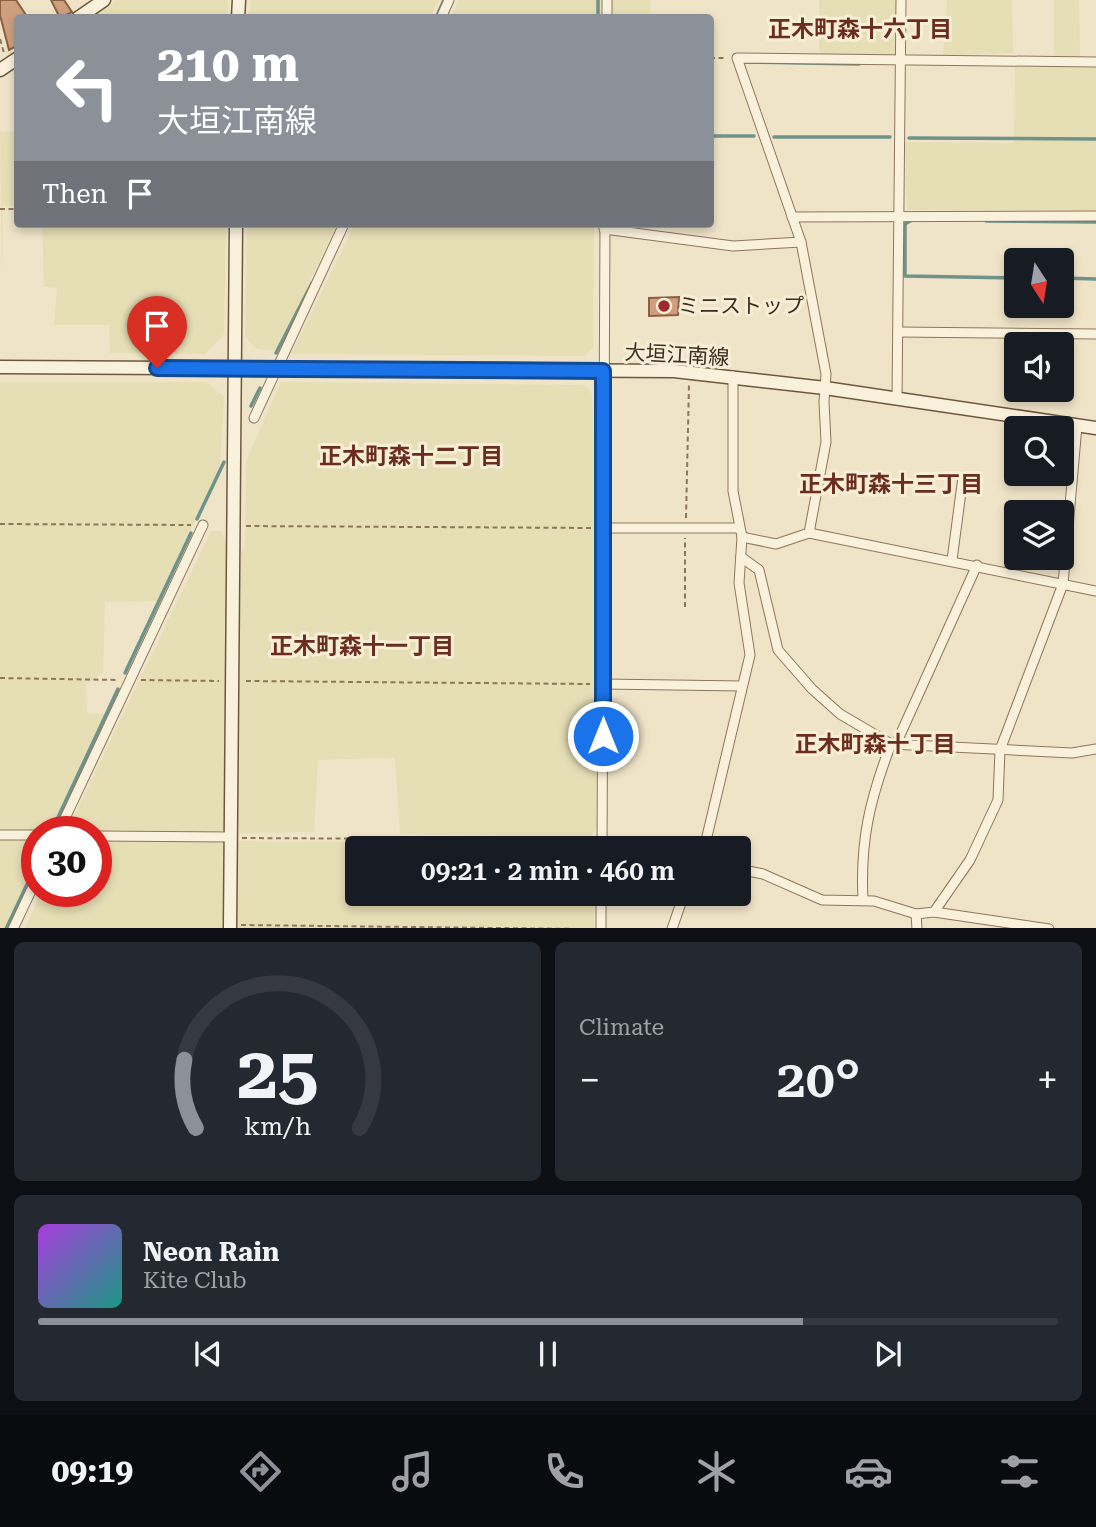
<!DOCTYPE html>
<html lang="en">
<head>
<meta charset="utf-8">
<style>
	:root { --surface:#171b24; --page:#242831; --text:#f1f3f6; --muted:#9ea1a6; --line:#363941; --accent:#8c9099 }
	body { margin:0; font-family:"Roboto Serif","Noto Sans JP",serif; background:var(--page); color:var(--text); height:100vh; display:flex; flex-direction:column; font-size:26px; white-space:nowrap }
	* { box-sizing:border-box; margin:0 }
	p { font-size:23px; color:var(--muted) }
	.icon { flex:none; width:38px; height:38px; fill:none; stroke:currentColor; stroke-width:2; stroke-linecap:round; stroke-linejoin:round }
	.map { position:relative; height:928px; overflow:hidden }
	.panel { display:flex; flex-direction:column; gap:14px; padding:14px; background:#0d0f14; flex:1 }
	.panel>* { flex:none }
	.top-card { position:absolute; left:14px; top:14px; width:700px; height:214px; border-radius:7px; box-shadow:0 4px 10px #0003; background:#8c9099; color:#fff; overflow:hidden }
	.needle { width:46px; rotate:168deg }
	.fabs { position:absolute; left:1004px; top:248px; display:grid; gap:14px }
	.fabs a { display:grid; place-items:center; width:70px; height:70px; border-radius:7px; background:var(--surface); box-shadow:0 4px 10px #0003; font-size:35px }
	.speed { position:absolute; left:21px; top:816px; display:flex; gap:14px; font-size:35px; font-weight:700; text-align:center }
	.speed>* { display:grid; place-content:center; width:91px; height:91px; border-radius:50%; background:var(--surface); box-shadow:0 4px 10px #0003; line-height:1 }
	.speed .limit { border:10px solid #d22; background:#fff; color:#111 }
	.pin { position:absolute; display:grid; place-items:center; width:60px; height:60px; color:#fff; margin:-72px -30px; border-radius:50% 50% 50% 0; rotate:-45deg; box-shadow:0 0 7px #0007 }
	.pin .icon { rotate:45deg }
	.me { position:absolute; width:77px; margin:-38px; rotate:0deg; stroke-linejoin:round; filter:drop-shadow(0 0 5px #0008) }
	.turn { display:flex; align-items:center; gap:24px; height:147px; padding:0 28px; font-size:32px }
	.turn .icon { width:91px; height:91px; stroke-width:2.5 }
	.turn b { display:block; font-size:49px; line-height:60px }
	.then { display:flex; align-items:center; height:66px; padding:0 28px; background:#0003; gap:14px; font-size:26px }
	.big { font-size:52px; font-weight:600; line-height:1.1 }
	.panel .widget { flex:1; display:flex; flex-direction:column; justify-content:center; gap:10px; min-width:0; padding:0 24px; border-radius:10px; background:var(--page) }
	.panel .dial { align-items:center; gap:0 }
	.dial svg { height:182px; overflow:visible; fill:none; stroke:var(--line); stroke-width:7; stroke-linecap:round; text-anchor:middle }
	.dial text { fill:var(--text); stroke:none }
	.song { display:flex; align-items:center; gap:21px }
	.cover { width:84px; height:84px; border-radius:10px; background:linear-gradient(135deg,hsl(280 70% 55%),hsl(170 70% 35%)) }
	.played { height:7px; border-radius:4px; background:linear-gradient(90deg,var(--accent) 75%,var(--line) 75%) }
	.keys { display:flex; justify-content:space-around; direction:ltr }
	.heat { display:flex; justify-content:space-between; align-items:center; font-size:38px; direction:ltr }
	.panel .tiles { flex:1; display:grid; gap:14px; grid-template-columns:1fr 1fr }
	.widget:last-child { grid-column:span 2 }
	.trip { position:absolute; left:345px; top:836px; width:406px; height:70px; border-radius:7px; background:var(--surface); box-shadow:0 4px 10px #0003; font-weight:600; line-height:70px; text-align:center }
	.tabs { display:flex; height:112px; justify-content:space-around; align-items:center; background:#090b0e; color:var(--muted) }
	.tabs .icon { width:49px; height:49px }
	.tabs .on { color:var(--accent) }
	.tabs b { font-size:32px; color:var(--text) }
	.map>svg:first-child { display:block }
	.farmland { fill:#e6deb5 }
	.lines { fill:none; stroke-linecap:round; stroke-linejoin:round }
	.stream { stroke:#6f938a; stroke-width:3.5 }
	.building { fill:#cf9f7d; stroke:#8d5f41; stroke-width:2 }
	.street-casing { stroke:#8d765c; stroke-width:11 }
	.secondary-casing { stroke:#6f573f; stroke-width:15 }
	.path { stroke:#8d765c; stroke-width:2; stroke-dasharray:5 3.5; stroke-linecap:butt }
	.street { stroke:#faf1dc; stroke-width:9 }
	.secondary { stroke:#faf1dc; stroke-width:12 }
	.route-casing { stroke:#114b97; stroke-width:18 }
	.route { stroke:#1a73e8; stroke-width:12 }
	.poi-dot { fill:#9e2a2b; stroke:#f7eed8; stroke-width:2.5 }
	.labels { text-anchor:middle; stroke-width:6; stroke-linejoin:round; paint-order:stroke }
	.poi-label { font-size:21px; fill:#3d2e20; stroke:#f7eed8; text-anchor:start }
	.street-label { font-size:21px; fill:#3d2e20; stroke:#f7eed8 }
	.neighbourhood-label { font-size:23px; font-weight:bold; fill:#6b2e1e; stroke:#f7eed8 }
</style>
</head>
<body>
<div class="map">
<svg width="1096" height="929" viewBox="0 0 1096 929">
	<rect width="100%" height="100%" fill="#f0e4c8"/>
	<g class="farmland">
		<path d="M117,0H228V17H92Z"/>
		<path d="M251,0H439L430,17H249Z"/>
		<path d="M459,0H603V17L451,18Z"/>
		<path d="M612,0H650L651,17H612Z"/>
		<path d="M819,0H896V53L891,57L823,56L819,49Z"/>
		<path d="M947,0H1012L1013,53L943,55Z"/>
		<path d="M1054,0H1079L1080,56H1054Z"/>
		<path d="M1015,66H1096V211L907,210L905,142L1014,143Z"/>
		<path d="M0,131L18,132L17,206H3L2,284Z"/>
		<path d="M42,224H226L224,334L205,354L110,353L109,325H54L57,288L44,287Z"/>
		<path d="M247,224H337L278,349L267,351L255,348L245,336Z"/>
		<path d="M355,224H594L593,347L585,356L291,354Z"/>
		<path d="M0,382H206L224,397L220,468L157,601L105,602L103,673L86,684L87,713L105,714L51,831H0Z"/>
		<path d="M281,382L585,385L592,394L596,515L597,827L591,837L400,834L395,758L318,760L314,832L240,833L237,826L241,551L245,546L246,461Z"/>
		<path d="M211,531H221L227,543L226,828L215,834L67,831Z"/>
		<path d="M96,839L218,840L225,847L223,928L25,929L42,891H96Z"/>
		<path d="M0,840H37V857L4,929L0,928Z"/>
		<path d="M237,841L589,844L593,849H357V894H594V928H237Z"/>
	</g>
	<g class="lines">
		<g class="stream">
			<path d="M436,18L444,0"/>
			<path d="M598,18V0"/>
			<path d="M745,62L859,64"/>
			<path d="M710,136H754"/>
			<path d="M774,137H890"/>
			<path d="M909,138L1096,139"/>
			<path d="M912,220L905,224V276L1017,278"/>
			<path d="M986,221L1096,222"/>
			<path d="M1062,278L1096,279"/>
			<path d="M276,353L312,283"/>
			<path d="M251,406L260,388"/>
			<path d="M197,519L224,462"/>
			<path d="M125,673L191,533"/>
			<path d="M54,826L118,689"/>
			<path d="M6,929L37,863"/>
		</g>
	</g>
	<g class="building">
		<path d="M0,0H16L28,18H18V45L9,50L0,15Z"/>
		<path d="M51,0H64L72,12L60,18Z"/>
		<path d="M679,297L678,315L649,316V298Z"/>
	</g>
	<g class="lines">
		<g class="street-casing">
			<g id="street">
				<path d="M441,18L449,0"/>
				<path d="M607,18V0"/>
				<path d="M792,217L1096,216"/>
				<path d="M604,229L733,246L801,242"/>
				<path d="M898,332L1096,334"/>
				<path d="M897,399L901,0"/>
				<path d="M254,418L344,224"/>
				<path d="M603,528H739"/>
				<path d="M809,533L826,442L824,402L826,374L801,242L737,58L1096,62"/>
				<path d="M742,537L776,544L809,533L1096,591"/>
				<path d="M741,557L759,570L778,650L812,689L840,714L891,744L1072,753L1096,749"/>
				<path d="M952,560L963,477"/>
				<path d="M603,684L742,686"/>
				<path d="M896,744L977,565"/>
				<path d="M59,831L203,525"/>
				<path d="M0,835H37"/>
				<path d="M96,836L231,837"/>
				<path d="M602,849L605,224"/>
				<path d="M704,849L750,655L739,583L742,537L733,491V376"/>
				<path d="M738,869L763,874L822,900L874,901L916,914L934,912L970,860L998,800L1000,750L1063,584L1077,426"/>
				<path d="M863,900C860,840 870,799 891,744"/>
				<path d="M934,912L1049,929"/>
				<path d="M916,914L917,929"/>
				<path d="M13,929L37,878"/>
				<path d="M601,929V894"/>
				<path d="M672,929L684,894"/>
			</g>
		</g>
		<g class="secondary-casing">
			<g id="secondary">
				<path d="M78,18L104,0"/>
				<path d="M238,18L239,0"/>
				<path d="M0,70L18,58"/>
				<path d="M0,367L674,371L825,388L1096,428"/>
				<path d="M230,929L236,224"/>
			</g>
		</g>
		<g class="path">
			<path d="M0,39L4,53"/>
			<path d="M710,58H726"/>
			<path d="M0,209H18"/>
			<path d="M686,518L689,384"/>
			<path d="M0,524L191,525"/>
			<path d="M246,526L594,528"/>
			<path d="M685,607V538"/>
			<path d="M0,678L118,680"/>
			<path d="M141,680L219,681"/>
			<path d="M246,681L590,684"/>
			<path d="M242,838L590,840"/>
			<path d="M241,925L580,929"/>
		</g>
		<use href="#street" class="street"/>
		<use href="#secondary" class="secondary"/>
	</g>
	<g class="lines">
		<g class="route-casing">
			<path id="route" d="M157,368L603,371V736"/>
		</g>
		<use href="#route" class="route"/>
	</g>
	<circle class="poi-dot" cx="664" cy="306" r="7"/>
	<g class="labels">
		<g class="poi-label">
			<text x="678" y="313">ミニストップ</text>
		</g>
		<g class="street-label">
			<text transform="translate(677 355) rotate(3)" y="7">大垣江南線</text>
		</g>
		<g class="neighbourhood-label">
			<text x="860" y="37">正木町森十六丁目</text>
			<text x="411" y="464">正木町森十二丁目</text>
			<text x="891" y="492">正木町森十三丁目</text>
			<text x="362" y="654">正木町森十一丁目</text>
			<text x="875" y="752">正木町森十丁目</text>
		</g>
	</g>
</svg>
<div class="fabs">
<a><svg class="needle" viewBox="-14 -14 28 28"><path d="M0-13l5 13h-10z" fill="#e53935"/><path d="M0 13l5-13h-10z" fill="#9ea1a6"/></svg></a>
<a><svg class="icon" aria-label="sound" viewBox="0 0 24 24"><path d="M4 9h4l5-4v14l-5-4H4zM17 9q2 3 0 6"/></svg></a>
<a><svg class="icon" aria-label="search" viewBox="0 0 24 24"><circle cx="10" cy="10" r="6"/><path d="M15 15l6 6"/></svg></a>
<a><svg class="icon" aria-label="layers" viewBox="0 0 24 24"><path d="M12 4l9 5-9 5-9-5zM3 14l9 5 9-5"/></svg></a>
</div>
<div class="speed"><div class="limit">30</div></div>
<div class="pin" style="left:157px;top:368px;background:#d93025"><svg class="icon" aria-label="arrive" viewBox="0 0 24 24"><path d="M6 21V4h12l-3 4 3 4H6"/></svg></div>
<svg class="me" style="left:603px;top:736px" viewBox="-20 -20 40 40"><circle r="17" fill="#1a73e8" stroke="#fff" stroke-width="3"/><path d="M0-11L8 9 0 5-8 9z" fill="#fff"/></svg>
<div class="trip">09:21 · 2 min · 460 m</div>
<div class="top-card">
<div class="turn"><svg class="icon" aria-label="left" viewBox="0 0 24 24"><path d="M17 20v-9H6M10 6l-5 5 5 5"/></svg><div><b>210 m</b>大垣江南線</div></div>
<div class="then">Then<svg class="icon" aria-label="arrive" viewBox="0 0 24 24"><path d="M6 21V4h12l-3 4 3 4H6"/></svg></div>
</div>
</div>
<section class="panel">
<div class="tiles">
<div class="widget dial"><svg viewBox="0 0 100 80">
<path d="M14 69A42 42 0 1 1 86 69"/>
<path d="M14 69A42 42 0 0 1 9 39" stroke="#8c9099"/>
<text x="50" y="56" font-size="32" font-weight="700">25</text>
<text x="50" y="72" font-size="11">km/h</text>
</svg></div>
<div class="widget"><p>Climate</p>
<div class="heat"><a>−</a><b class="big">20°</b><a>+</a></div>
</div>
<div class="widget">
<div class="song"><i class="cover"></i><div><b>Neon Rain</b><p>Kite Club</p></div></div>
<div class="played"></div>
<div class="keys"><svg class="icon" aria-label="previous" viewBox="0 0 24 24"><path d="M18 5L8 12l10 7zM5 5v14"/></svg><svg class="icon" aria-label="pause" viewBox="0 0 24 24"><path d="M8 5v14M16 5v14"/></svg><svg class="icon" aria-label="next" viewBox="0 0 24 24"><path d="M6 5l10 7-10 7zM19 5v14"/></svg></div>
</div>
</div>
</section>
<nav class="tabs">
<b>09:19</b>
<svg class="icon on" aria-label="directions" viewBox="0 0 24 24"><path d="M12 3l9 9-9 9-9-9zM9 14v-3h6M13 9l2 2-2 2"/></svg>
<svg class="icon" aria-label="music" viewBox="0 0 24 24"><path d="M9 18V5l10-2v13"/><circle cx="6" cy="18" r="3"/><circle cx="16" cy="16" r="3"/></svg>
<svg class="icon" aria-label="phone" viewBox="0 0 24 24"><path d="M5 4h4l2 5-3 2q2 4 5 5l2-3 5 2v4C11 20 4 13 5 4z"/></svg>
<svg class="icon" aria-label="climate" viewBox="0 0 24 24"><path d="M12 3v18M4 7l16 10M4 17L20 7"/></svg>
<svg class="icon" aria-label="car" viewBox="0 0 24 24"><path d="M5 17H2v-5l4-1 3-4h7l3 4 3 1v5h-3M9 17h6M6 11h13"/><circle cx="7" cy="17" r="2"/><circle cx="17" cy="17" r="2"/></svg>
<svg class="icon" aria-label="filters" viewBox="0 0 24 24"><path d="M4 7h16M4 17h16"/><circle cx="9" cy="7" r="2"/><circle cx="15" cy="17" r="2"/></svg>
</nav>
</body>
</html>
